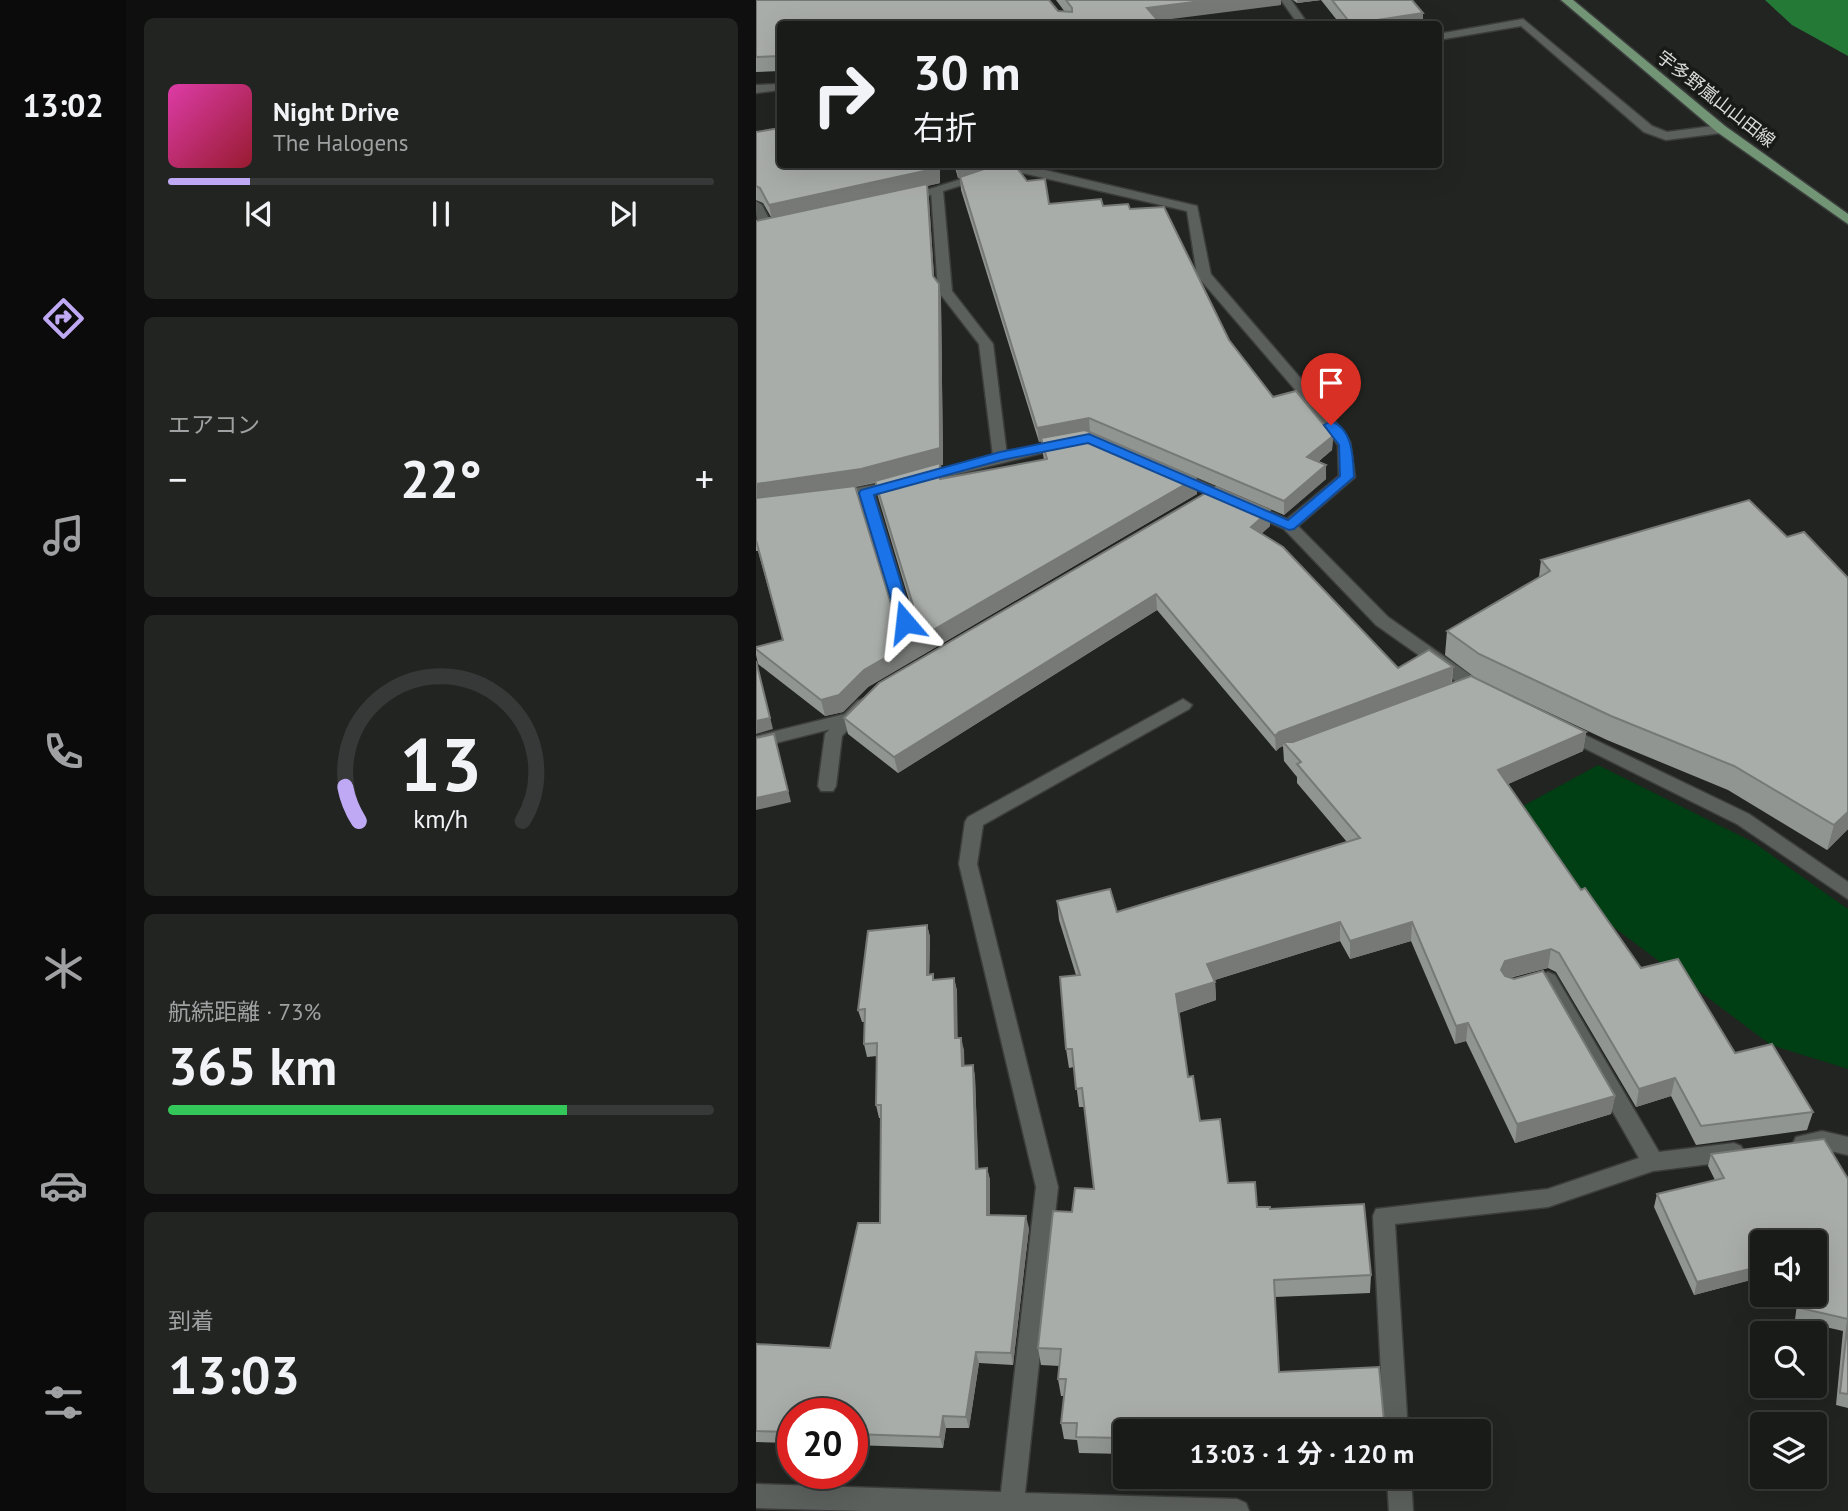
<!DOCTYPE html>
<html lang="ja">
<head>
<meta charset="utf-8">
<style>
	:root { --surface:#191b19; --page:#222422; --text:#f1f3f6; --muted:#9fa1a2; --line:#373938; --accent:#bfa9f4 }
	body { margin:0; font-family:"PT Sans","Noto Sans JP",sans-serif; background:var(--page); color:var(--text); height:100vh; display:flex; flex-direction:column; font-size:26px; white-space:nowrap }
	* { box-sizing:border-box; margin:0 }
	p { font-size:23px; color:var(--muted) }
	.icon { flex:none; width:38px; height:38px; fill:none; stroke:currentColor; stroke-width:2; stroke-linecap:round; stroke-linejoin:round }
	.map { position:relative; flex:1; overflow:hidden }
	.details { display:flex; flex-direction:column; gap:18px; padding:18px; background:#0e0f0e; width:630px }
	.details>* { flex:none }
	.top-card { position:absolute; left:21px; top:21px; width:665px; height:147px; border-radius:7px; box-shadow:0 7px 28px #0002,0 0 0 2px var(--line); background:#191b19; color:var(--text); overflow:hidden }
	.controls { position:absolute; left:994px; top:1230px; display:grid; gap:14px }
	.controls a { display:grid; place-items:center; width:77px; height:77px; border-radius:7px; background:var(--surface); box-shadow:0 7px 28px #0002,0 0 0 2px var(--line); font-size:35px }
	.speed { position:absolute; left:21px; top:1398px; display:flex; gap:14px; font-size:35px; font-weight:700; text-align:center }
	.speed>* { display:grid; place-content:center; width:91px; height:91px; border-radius:50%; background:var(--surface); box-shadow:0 7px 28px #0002,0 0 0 2px var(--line); line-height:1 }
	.speed .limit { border:10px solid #d22; background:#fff; color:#111 }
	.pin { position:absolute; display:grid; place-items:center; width:60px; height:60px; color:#fff; margin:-72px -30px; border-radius:50% 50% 50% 0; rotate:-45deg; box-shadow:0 0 7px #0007 }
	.pin .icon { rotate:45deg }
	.me { position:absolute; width:77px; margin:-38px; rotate:343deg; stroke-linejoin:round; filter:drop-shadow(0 0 5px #0008) }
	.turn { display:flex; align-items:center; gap:24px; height:147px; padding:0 21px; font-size:32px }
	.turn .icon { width:91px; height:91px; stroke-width:2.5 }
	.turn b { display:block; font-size:49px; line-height:60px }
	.big { font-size:52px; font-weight:700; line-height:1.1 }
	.details .tile { flex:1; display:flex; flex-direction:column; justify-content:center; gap:10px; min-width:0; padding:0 24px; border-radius:10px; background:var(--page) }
	.details .dial { align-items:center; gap:0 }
	.dial svg { height:182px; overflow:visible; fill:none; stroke:var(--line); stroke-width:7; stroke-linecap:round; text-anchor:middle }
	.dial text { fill:var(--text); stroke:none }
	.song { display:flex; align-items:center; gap:21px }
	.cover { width:84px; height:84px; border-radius:10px; background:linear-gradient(135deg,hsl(320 70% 55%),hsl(350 70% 35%)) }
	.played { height:7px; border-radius:4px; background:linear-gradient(90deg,var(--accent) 15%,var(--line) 15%) }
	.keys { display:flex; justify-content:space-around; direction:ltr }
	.heat { display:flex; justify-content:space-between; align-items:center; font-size:38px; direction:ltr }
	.charge { height:10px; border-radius:5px; background:linear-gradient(90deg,#34c759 73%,var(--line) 0) }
	.trip { position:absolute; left:357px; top:1419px; width:378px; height:70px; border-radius:7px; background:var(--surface); box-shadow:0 7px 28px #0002,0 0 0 2px var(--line); font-weight:700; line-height:70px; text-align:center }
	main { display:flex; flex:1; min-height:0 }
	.dock { display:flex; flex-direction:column; width:126px; justify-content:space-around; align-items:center; background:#0a0b0a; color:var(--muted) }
	.dock .icon { width:49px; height:49px }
	.dock .selected { color:var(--accent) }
	.dock b { font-size:32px; color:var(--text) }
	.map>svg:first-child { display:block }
	.green { fill:#003e13 }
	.water { fill:#247937 }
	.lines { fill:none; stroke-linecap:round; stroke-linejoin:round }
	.service-casing { stroke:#3c3e3d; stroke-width:3 }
	.minor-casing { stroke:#3c3e3d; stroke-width:3 }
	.primary-casing { stroke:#3c3e3d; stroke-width:3 }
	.service { fill:#5c605d; fill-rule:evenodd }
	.minor { fill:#5c605d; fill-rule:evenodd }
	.primary { fill:#729576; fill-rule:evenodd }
	.wall { fill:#919591; fill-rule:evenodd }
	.shaded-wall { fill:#767976 }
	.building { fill:#a9ada9; stroke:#767976; stroke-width:2 }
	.route { fill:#1a73e8; stroke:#114b97; stroke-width:2 }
	.labels { text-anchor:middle; stroke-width:7; stroke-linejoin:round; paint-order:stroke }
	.far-street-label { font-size:18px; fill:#d9dbda; stroke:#181a18 }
</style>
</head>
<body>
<main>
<nav class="dock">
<b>13:02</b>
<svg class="icon selected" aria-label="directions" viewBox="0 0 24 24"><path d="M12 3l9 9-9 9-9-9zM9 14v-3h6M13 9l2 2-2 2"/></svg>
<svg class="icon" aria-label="music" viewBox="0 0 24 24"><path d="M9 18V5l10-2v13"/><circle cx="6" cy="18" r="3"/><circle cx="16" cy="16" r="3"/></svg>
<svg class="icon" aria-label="phone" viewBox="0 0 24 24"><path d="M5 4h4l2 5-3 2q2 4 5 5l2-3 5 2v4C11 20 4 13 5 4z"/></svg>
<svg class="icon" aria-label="climate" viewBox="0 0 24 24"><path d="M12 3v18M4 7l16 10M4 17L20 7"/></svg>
<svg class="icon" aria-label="car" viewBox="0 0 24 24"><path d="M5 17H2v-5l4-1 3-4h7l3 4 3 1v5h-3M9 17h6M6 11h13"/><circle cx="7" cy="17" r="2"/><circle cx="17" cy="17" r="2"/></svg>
<svg class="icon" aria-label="filters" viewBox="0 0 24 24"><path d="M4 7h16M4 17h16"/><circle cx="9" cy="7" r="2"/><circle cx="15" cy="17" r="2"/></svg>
</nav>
<section class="details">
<div class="tile">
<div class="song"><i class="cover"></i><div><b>Night Drive</b><p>The Halogens</p></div></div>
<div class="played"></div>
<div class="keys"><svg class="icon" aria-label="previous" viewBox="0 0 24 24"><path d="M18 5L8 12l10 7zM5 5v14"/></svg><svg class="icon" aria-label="pause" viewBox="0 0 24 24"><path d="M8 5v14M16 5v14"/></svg><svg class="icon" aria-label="next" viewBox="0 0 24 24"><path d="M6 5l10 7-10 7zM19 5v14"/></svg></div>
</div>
<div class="tile"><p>エアコン</p>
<div class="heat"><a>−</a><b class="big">22°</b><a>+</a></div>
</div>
<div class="tile dial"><svg viewBox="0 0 100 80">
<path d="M14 69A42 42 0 1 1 86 69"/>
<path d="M14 69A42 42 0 0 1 8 54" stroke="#bfa9f4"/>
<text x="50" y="56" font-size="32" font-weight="700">13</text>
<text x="50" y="72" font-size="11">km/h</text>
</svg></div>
<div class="tile"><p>航続距離 · 73%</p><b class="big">365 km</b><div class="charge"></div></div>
<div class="tile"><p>到着</p><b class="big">13:03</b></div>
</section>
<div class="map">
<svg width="1092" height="1511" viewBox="0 0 1092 1511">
	<rect width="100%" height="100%" fill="#212421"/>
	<path class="green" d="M842,765L997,842L1092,909V1069L1015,1045L820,899L758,811Z"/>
	<path class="water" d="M1009,0H1092V56L1036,25Z"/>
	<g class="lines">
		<g class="service-casing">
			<g id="service">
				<path d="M525,0H535L552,24H542Z"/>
				<path d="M24,84V90L0,93V85Z"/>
				<path d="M263,164L441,206L455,275L448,279L441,275L431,211L258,171V165Z"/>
				<path d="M181,187L187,191L196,291L237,344L251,456L244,460L237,456L223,344L182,291L175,191Z"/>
				<path d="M0,201L6,205L17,227L16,230H6C0,220 0,213 0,201Z"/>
				<path d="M110,488L118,493L157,622L155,626H143L141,622L102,493Z"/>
				<path d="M93,713L99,715L102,719L99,723L0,748V736Z"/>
				<path d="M792,972L799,975L903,1152L978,1143L985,1146L988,1152L985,1158L978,1161L897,1171L792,1207L639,1224L652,1432H628L617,1216L620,1209L792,1189L883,1158L782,980L785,975Z"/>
				<path d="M1066,1131L1092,1137V1155L1066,1149L1047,1152L1040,1149L1037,1143L1040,1137Z"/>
				<path d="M631,1477H655L657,1511H633Z"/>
			</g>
		</g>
		<g class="minor-casing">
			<g id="minor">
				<path d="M767,19L896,126L911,132L965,125L971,129L965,133L910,140L888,132L765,26L682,40V34Z"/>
				<path d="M253,164H274L155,201L151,202L145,198Z"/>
				<path d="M448,271L453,272L565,402L594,442L599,477L542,526L632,617L730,686L732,690L730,694H718L620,625L528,529L411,475L419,470L424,472L531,519L583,476L582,445L555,408L443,278V272Z"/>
				<path d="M309,439L314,440L316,443L314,446L135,491L77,502L69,497L77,492L135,482Z"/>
				<path d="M107,699L116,705L86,736L80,786L77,791H65L62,786L69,734L101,701Z"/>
				<path d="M427,699L436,705L433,709L227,825L221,864L302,1187L269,1493L481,1499L490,1503L493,1511H108L0,1508V1484L245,1492L280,1187L203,864L209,822L212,817Z"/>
				<path d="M806,724L993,814L1092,882V899L981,824L800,734L797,730L800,726Z"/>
			</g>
		</g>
		<g class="primary-casing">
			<path id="primary" d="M805,0H817L969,126L1092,214V224L961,132Z"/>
		</g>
		<use href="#service" class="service"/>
		<use href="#minor" class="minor"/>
		<use href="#primary" class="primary"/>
	</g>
	<g class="wall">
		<path d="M0,0L309,12L300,0H525V5L24,24V71L0,72Z"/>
		<path d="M537,0H656L667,24H584L565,0L541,3Z"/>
		<path d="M0,132L24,164H184V183L171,186L178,277L183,284L185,300L187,465H185L187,478L288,460L285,441L283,442L205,190L204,177L223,171L202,178L198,164H258L271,181L293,204L347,206L374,209L517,397L577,436L576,450L562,462L570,479L528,515L334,432L440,478L441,494L112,687L87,712L69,716L2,664L0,655V647L27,641L2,551H0V221L15,217L7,203L0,200ZM119,483L122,497L155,607L152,612H140L136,607L99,487Z"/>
		<path d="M514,510V526L505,534L642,668L697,667L696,683L830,732L827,751L752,784L825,890L885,968L979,1053L1057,1112L1051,1130L940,1145L915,1096L880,1107L800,972L792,968L754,978L859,1096L855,1114L759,1143L710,1041L699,1044L655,941L594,959L584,941L459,980L460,1000L423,1013L432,1077L444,1121L472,1183L501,1207L514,1209L615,1275L614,1293L519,1297L523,1372L629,1432H369V1454L323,1453L321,1440L308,1439L305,1423L308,1396H305L302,1379L304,1366L285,1365L282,1348L316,1212L338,1189L328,1107H323L318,1067L313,1068L310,1049L320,975L303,920L301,901L361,912L591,842L541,783V777L528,761L527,746L523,748L520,751L401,610L142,773L92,734L88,718Z"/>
		<path d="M785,560L1092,829L1071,850L972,790L851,740L721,679L689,655L691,631L783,577Z"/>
		<path d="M171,925L174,937L173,975L177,974L178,980L198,978L201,991V1038L208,1050V1066L217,1065L219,1077L222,1169L231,1168L234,1180V1215L273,1228L257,1365L223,1363L213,1428H190L187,1448L96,1445V1414H37V1443L0,1442V1344L74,1348L124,1223L125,1118H123L120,1105L121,1056L111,1057L108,1044L109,1022H106L102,1010Z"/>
		<path d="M955,1154L1092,1179V1408L1080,1405L1087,1331L1039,1320L1042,1295H1059V1242H1006V1277L938,1295L898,1207L901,1194L959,1180L952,1166Z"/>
	</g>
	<g class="shaded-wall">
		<path d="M453,0H525V5L392,22L391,8Z"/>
		<path d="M541,0H565L541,3Z"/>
		<path d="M667,13V24H595Z"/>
		<path d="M182,164H184V183L171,186L173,199L179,291L16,220L13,205Z"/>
		<path d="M200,164H244L202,178Z"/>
		<path d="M183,284L185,300L187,465H185L187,479H184V465L108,485L0,500V484Z"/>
		<path d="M333,418L334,432L283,442L281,428Z"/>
		<path d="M577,436L576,450L551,470V457Z"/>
		<path d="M570,465V479L528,515V501Z"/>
		<path d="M440,478L441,494L112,687L87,712L69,716L65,700L108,670Z"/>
		<path d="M514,510V526L495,543V527Z"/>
		<path d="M400,594L401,610L142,773L138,757Z"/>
		<path d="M0,661L17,729L0,734Z"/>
		<path d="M697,667L695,683L530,745L527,742V746L523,748L520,751L519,736L523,732Z"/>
		<path d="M830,732L827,751L741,789L742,770Z"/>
		<path d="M21,745L35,802L0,810V798Z"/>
		<path d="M1092,812V829L1071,850L1078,825Z"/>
		<path d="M584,922V941L452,982L451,964Z"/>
		<path d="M656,922L655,941L594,959V941Z"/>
		<path d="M171,925L174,937L173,988L171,975Z"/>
		<path d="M795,949L792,968L747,979L745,970L749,961Z"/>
		<path d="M198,978L201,991L202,1051L199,1038Z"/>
		<path d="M459,982L460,1000L422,1013L420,994Z"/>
		<path d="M712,1023L710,1041L699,1044L700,1026Z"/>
		<path d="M205,1038L208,1050L209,1079L206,1066Z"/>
		<path d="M217,1065L219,1077L223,1181L220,1169Z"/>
		<path d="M919,1078L915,1096L880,1107L883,1089Z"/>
		<path d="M859,1096L855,1114L759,1143L761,1124Z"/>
		<path d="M231,1168L234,1180V1227L231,1215Z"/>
		<path d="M270,1216L273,1228L257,1365L255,1353Z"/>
		<path d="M1006,1266V1277L938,1295L941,1282Z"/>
		<path d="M220,1352L223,1363L213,1428L210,1417Z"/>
		<path d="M187,1416L190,1428L187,1448L184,1437Z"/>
		<path d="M368,1426L369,1433V1453L367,1438Z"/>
	</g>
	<g class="building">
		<path d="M0,0H293L302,11L316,12V8L310,0H453L391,8L405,24H24V56L0,57Z"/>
		<path d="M576,0H656L667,13L595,24Z"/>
		<path d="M24,128V164H182V168L13,205L4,188L0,186V132Z"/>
		<path d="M243,164H258L271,181L289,179L293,204L345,199L347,206L372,204L374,209L408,207L473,340L517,397L540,391L577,436L551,457L570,465L528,501L333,418L281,428L204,177Z"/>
		<path d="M171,184L177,276L183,284L184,448L105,469L0,484V221Z"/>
		<path d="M329,430L440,478L108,670L83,695L65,700L0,649V647L27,640L0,540V498L99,486L136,607L140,612H152L157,605L119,481L184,463V479L291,459L285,438Z"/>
		<path d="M460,487L514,510L495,527L527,547L642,668L673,650L697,667L523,732L519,736L400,594L138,757L88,718L123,683Z"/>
		<path d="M993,500L1031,537L1048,532L1092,578V812L1078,825L978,766L855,716L723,654L691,631L794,571L785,560Z"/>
		<path d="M0,661L14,718L0,721Z"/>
		<path d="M715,676L830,732L742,770L825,890L829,888L885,968L922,959L979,1053L1016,1044L1057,1112L945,1126L919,1078L883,1089L803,953L795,949L749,961L745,970L749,976L758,979L787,971L859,1096L761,1124L712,1023L700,1026L656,922L594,941L584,922L451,964L459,982L420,994L432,1077L437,1076L444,1121L464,1119L472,1183L499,1182L501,1207H514V1209L608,1204L615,1275L518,1280L523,1372L623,1367L629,1432H539L538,1418L368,1426L367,1438L320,1437L321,1423H305L310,1379H302L305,1349L282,1348L297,1211L316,1212L319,1188L338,1189L326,1088L320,1089L316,1049H310L304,977L324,975L301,901L354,889L361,912L604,838L541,764L545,762L527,742H537Z"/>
		<path d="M18,734L32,791L0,798V738Z"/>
		<path d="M171,925V975L177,974V980L198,978L199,1038H205L206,1066L217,1065L220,1169L231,1168V1215L270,1216L255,1353L220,1352L210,1417L187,1416L184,1437L96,1434V1414H37V1432L0,1431V1344L74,1348L102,1223H124L125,1105H120L121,1043L108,1044L109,1009L102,1010L112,931Z"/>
		<path d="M1068,1139L1092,1179V1394L1084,1393L1092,1319L1044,1308L1045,1295H1059V1242H1006V1266L941,1282L901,1194L968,1178L955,1154Z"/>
	</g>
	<path class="route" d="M575,421C597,429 597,457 598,477L538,529L533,530L332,443L246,460L118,495L157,622L149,627L142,622L103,493L105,490L244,452L333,434L532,520L584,476L583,445L568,425Z"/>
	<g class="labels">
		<g class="far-street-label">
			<text transform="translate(960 99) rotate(38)" y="6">宇多野嵐山山田線</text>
		</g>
	</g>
</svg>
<div class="controls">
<a><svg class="icon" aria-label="sound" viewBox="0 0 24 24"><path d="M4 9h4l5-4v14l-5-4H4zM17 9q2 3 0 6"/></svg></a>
<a><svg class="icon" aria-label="search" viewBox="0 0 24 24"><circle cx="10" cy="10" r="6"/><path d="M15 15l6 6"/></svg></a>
<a><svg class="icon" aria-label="layers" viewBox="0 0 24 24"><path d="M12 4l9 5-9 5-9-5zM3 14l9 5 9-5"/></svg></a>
</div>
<div class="speed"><div class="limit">20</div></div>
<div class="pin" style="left:575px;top:425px;background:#d93025"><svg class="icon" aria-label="arrive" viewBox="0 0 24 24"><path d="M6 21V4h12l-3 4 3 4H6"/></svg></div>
<svg class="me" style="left:149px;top:622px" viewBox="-20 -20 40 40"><path d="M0-17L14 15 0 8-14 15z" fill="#1a73e8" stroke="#fff" stroke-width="4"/></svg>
<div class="trip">13:03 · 1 分 · 120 m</div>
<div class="top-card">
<div class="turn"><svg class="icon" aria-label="right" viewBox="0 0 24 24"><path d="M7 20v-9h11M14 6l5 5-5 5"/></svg><div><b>30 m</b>右折</div></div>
</div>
</div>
</main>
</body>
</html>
